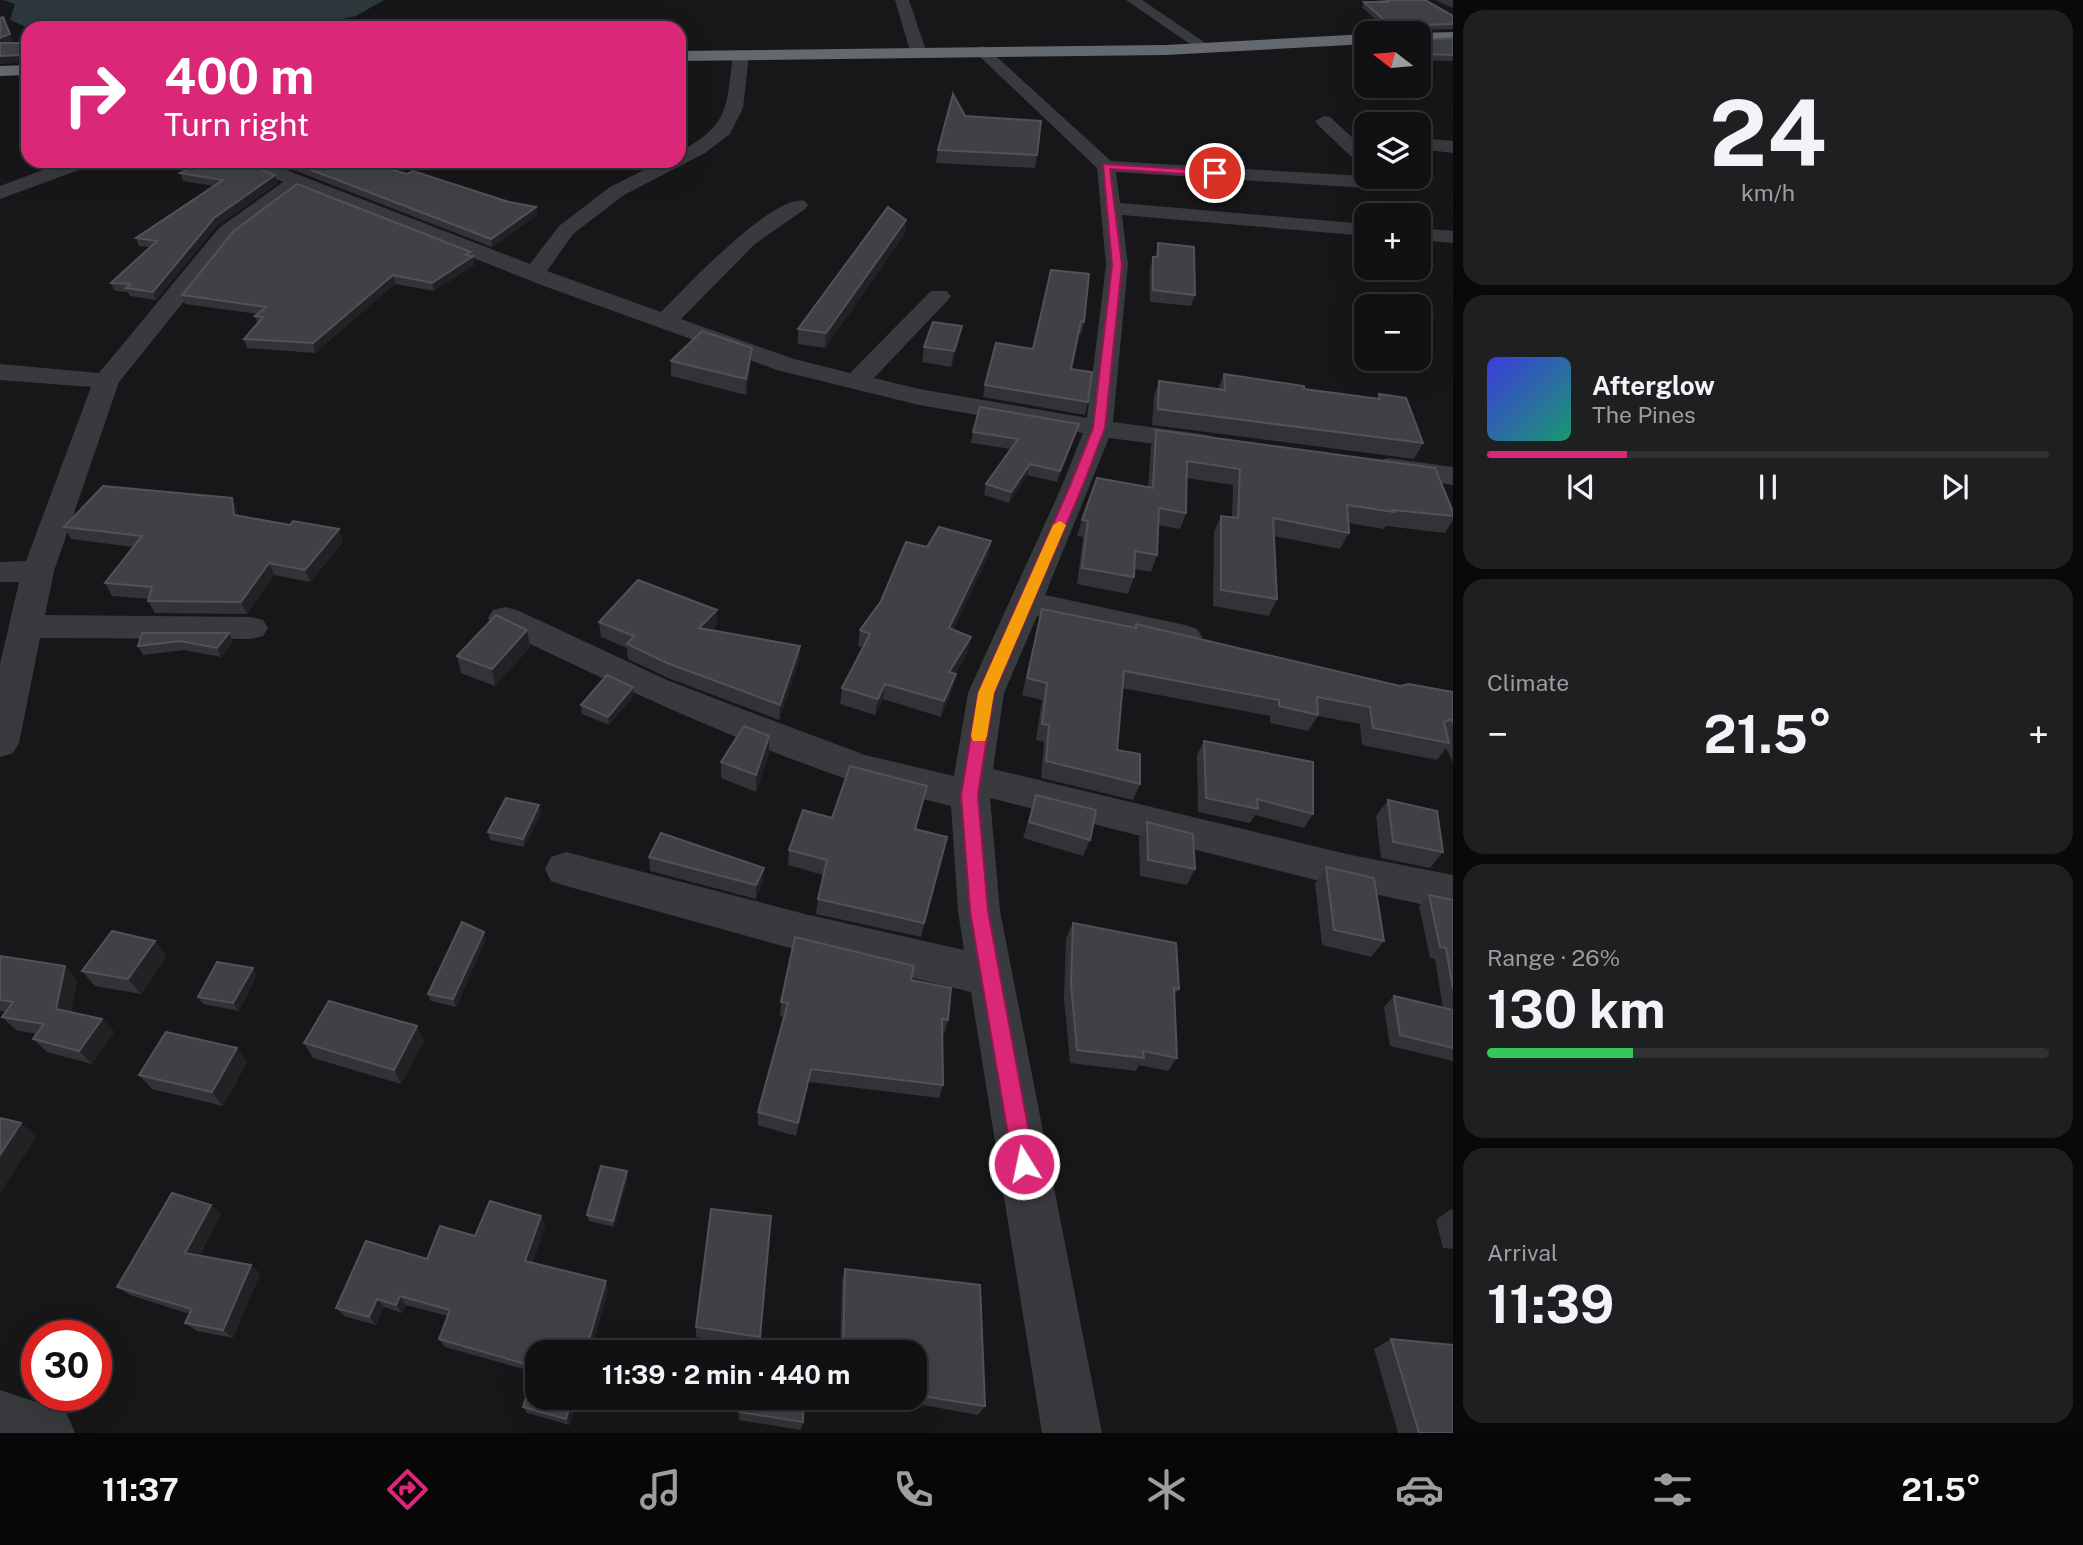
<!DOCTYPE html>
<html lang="en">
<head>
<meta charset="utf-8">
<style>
	:root { --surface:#111113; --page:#1e1f21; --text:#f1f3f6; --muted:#9c9da0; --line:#303133; --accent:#db2777 }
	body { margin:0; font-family:"Public Sans",sans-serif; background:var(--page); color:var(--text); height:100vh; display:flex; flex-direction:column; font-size:26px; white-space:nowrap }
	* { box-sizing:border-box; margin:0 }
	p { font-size:23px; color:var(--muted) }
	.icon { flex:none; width:38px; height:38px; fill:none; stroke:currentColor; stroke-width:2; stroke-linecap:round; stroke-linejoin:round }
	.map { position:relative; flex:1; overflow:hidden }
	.panel { display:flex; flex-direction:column; gap:10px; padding:10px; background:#09090a; width:630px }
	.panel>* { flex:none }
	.guide { position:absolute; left:21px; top:21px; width:665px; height:147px; border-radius:21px; box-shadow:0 7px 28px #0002,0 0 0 2px var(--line); background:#db2777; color:#fff; overflow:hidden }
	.needle { width:46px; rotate:286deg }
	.tools { position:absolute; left:1354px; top:21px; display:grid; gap:14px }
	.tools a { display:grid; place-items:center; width:77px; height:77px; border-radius:14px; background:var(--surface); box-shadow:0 7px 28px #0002,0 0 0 2px var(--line); font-size:35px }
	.speed { position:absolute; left:21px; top:1320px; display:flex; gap:14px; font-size:35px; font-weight:700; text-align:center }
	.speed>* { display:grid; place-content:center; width:91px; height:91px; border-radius:50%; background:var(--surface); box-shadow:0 7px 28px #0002,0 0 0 2px var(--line); line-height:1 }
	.speed .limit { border:10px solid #d22; background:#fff; color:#111 }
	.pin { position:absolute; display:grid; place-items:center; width:60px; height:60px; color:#fff; margin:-30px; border:4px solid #fff; border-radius:50%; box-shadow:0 2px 7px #0007 }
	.me { position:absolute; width:77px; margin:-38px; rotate:350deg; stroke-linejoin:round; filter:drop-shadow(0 0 5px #0008) }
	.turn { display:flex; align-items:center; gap:24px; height:147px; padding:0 28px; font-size:32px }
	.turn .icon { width:91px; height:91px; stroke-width:2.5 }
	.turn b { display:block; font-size:49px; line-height:60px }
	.big { font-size:52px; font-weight:700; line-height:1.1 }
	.panel .card { flex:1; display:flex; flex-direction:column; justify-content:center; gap:10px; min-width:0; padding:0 24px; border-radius:21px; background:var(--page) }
	.panel .dial { align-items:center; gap:0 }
	.dial b { font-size:91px; line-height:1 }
	.song { display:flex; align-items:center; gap:21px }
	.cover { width:84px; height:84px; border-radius:10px; background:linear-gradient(135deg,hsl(240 70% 55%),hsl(160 70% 35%)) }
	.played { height:7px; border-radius:4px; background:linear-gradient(90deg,var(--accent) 25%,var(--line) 25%) }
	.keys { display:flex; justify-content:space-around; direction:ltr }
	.heat { display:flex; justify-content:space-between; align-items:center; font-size:38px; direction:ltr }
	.charge { height:10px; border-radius:5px; background:linear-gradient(90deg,#34c759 26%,var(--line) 0) }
	.trip { position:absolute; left:525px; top:1340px; width:402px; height:70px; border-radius:21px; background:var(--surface); box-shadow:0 7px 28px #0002,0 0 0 2px var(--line); font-weight:700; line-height:70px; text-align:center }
	.dock { display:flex; height:112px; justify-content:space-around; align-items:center; background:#070708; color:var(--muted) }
	.dock .icon { width:49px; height:49px }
	.dock .selected { color:var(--accent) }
	.dock b { font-size:32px; color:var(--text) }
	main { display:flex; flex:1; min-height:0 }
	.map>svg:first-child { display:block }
	.water { fill:#2d383d }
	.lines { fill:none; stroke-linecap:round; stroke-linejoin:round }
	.minor { fill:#383a3e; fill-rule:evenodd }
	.highway { fill:#64696f; fill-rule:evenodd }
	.wall { fill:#333337 }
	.shaded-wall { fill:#222225 }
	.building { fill:#404145; stroke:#505257; stroke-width:2 }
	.route { fill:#db2777; stroke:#8e194d; stroke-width:2 }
	.slow { fill:#f59e0b }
</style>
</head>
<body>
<main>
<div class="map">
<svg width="1453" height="1433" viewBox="0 0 1453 1433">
	<rect width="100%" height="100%" fill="#171719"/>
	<path class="water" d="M3,0H384L356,16L305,27L28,28L10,20L15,4Z"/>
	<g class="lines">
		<g class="minor">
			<path d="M895,0H909L926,51L923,54H913L910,51Z"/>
			<path d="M1126,0H1142L1213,48L1205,53L1200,51Z"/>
			<path d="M982,46L987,48L1111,161L1363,176L1367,172V177H1382L1383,180L1380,184L1367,188L1116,172L1120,203L1367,224V236L1122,215L1128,265L1113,422L1202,434L1212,436L1216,442L1212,448L1202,450L1109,438L1045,595L1185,625L1197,629L1202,637L1197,645L1185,649L1037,616L1004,693L993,769L1351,855L1453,875V911L1351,889L990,798L1000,911L1102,1433H1042L971,992L805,952L566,886L551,881L545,869L551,857L566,852L805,914L964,950L958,911L951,806C917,797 881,790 847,779C725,737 609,682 493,626L488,618L493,610L505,607L517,610L667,680L737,707L865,755L954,776L968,693L1061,488L1083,433L919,405L777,370L544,286L299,189L235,238L119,382L54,571L45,615L251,617L263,620L268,628L263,636L251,639L40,638L19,743L13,753L0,757V664L19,582H0V562L26,561L91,387L0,380V364L99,373L219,228L283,182L239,165L237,161H263L530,264L559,226L610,187L662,161H679V152C730,125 726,108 733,55L735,52H747L749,55L743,108L730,134L705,153L624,195L573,234L547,271L661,312C685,288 773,193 805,201L808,205L805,209L755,244L681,319L794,359L850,373L931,291H947L951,296L947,301L874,378L919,389L1087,418L1106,265L1097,168L977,54L974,51L977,48Z"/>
			<path d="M1324,116L1330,117L1367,151V167L1360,165L1318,125L1315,121Z"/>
			<path d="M1419,138L1453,141V153L1419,149Z"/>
			<path d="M67,161H94L92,165L0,199V186Z"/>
			<path d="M1419,228L1453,231V243L1419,240Z"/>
			<path d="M1388,458L1453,467V485L1378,473L1374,467L1378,461Z"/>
			<path d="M0,1390L66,1412L75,1433H0Z"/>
		</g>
		<g class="highway">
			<path d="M1453,32V42L1419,43V33Z"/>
			<path d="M1367,34V44L1166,55L679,61V51L1166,45Z"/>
			<path d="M28,65V75L0,76V66Z"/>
		</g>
	</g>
	<g class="wall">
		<path d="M1377,0H1425L1453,16V29L1419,30L1421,40L1453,38V61L1420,60H1419V33H1390L1362,7L1364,2H1379Z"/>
		<path d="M1435,0H1453V8Z"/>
		<path d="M965,116L1037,155L1035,168L936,163L938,150Z"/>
		<path d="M270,161H361L509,202L536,207L537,215L492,247Z"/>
		<path d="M180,173L278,183L217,226L156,300L130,296L128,292L115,291L111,283L149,247L139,246L136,238L214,186L183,181Z"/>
		<path d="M906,220L905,234L825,348L798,344V329Z"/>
		<path d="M1158,243L1195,295L1191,306L1150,302V268L1153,257H1155Z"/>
		<path d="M471,256H473L474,265L434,291L395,284L315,353L247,348L244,339L258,324L255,316L257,314L185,304L182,295Z"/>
		<path d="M1051,270L1084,322L1081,334L1078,333L1071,369L1088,402L1085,415L983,397L985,385L1033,349Z"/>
		<path d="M962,326L959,341L951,367L922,362L924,347Z"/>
		<path d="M671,361L751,364L746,395L671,376Z"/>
		<path d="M1224,374L1304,389L1377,399L1379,394L1423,443L1414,459L1152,425L1154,396L1159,381L1218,389Z"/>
		<path d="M1156,430L1453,512V520L1445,533L1386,526L1384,529L1348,523L1349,533L1340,549L1274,536L1277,599L1269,616L1213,606L1214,532L1221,516L1232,517L1233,485L1187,478L1186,513L1180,529L1158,525L1157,555L1151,572L1134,569V577L1128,594L1077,584L1083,537L1077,536L1082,520L1148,488L1151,446Z"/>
		<path d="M973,432L1076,434L1057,482L1027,475L1009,503L984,495L986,484L1011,449L971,443Z"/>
		<path d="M237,510L238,515L290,525L339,529L343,542L310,582L274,575L247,614L155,613L148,601L149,599L112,596L105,583L133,547L71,539L64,527Z"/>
		<path d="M991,541L988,557L953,630L968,653L955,673L952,690L941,717L883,699L875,715L840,704L842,688L863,648L858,646L860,630L927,547Z"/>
		<path d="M1042,609L1135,628L1136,624L1400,686L1453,692V763L1446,748L1437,760L1362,745L1360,724L1318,716L1308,731L1270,723V716L1122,688L1117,750L1140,784L1133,800L1041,778L1044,742L1036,740L1042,700L1022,695Z"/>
		<path d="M599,622L717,624L712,630L800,646L799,661L779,720L668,678L628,659L627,648L601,637Z"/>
		<path d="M527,630L530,647L495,686L461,673L457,656Z"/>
		<path d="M142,633L233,642L221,657L184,650L143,655L138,646Z"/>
		<path d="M634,695L609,725L582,714L581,705Z"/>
		<path d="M1204,741L1313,814L1304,828L1255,815L1250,823L1198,812L1197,755Z"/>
		<path d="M769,753L756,792L721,778V762Z"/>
		<path d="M927,786L916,829L947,837L921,937L816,914L818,899L823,875L788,865L789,850L832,818Z"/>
		<path d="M1036,795L1090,840L1083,856L1023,838Z"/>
		<path d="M1388,800L1443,852L1430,868L1381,858L1376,816Z"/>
		<path d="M541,814L524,847L490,840L488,832Z"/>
		<path d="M1147,822L1195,869L1187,885L1140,876L1139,838Z"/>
		<path d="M649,857L763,882L756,899L650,871Z"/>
		<path d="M1326,867L1384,941L1371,957L1322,945L1315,883Z"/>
		<path d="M1429,895L1453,900V1061L1390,1046L1384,1007L1394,996L1443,1008L1435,959L1430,958L1419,906Z"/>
		<path d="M1073,923L1179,989L1174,996L1177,1058L1168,1071L1139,1065L1136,1071L1070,1063L1064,998L1066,938Z"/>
		<path d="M486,939L456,1007L431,1001L428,994Z"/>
		<path d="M155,941L166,957L141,994L95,986L82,971Z"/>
		<path d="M0,956L65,966L77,980L71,1012L102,1019L114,1032L92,1064L47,1052L33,1039L37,1034L16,1030L2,1017L6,1012L0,1011Z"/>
		<path d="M253,968L257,975L239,1011L203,1004L198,997Z"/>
		<path d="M911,980L948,1020L944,1034H942L943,1085L939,1098L809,1082L796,1136L758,1125V1112L784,1017L780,1016L781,1002Z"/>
		<path d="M424,1041L401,1084L313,1058L304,1043Z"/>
		<path d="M247,1062L223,1106L152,1089L139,1075Z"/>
		<path d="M628,1178L614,1227L589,1221L587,1215Z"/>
		<path d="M211,1205L221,1214L199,1256L251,1265L260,1274L233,1338L197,1331L185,1323L190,1314L130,1295L117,1287Z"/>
		<path d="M1451,1209H1453V1249L1443,1248L1436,1220Z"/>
		<path d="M541,1216L545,1226L532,1263L608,1290L590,1353H537L577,1398L570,1425L527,1413L523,1407L534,1372L445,1347L439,1339L448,1316L406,1305L402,1313L384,1307L376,1325L344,1316L336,1308L427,1259L475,1236Z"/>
		<path d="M771,1216L759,1342L746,1345L696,1337V1327Z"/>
		<path d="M845,1269L985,1406L978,1415L923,1405L867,1398H915V1353H840L842,1280Z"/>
		<path d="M1391,1339L1453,1433H1398L1374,1349Z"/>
		<path d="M741,1398L803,1422L801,1430L739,1420Z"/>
	</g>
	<g class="shaded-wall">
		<path d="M10,34L13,41L0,47V38Z"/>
		<path d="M28,50V60L24,63L0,64V56Z"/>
		<path d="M275,175L278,183L217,226L156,300L153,292L214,218Z"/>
		<path d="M536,207L537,215L492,247L491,239Z"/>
		<path d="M906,220L905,234L825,348L826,333Z"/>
		<path d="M471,252L474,265L434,291L432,283Z"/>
		<path d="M393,275L395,284L315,353L313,343Z"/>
		<path d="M962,326L959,341L951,367L954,351Z"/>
		<path d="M752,348L751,364L746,395V379Z"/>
		<path d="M1079,424L1076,434L1057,482L1060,471Z"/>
		<path d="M1030,464L1027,475L1009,503L1011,492Z"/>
		<path d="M232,498L237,510L239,527L234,515Z"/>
		<path d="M339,529L343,542L310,582L305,570Z"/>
		<path d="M991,541L988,557L946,644L949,628Z"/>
		<path d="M269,563L274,575L247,614L241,602Z"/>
		<path d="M717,610V624L699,642V628Z"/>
		<path d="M527,630L530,647L495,686L492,669Z"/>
		<path d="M229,633L233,642L221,657L217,648Z"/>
		<path d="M971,637L968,653L946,688L949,672Z"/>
		<path d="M800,646L799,661L779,720L780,705Z"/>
		<path d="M956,674L952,690L941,717L944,701Z"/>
		<path d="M885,684L883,699L875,715L878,699Z"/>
		<path d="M633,687L634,695L609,725L608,717Z"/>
		<path d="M769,736V753L756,792V775Z"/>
		<path d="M539,805L541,814L524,847L523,839Z"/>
		<path d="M764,868L763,882L756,899V885Z"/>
		<path d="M484,932L486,939L456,1007L453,999Z"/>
		<path d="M155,941L166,957L141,994L128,979Z"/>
		<path d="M65,966L77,980L69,1022L56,1009Z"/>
		<path d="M253,968L257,975L239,1011L233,1003Z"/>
		<path d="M102,1019L114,1032L92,1064L79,1051Z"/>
		<path d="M417,1026L424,1041L401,1084L394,1070Z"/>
		<path d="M237,1048L247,1062L223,1106L212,1092Z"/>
		<path d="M811,1069L809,1082L796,1136L798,1123Z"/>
		<path d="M21,1123L37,1136L0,1193V1155Z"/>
		<path d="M627,1171L628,1178L614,1227L613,1221Z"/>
		<path d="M211,1205L221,1214L195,1262L185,1253Z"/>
		<path d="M541,1216L545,1226L529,1270L525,1261Z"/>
		<path d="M251,1265L260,1274L233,1338L223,1330Z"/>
		<path d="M606,1281L608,1290L590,1353H585Z"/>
		<path d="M400,1296L406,1305L402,1313L396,1305Z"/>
		<path d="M377,1299L384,1307L376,1325L369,1317Z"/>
		<path d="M572,1398H577L570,1425L566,1419Z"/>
	</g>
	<g class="building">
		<path d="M1386,0H1425L1453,16V24L1421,25L1419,27L1421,40L1453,38V55L1423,54L1419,51V33H1399L1364,2H1388Z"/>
		<path d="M3,17L10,34L0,38V18Z"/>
		<path d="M0,43H28V50L21,55L0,56Z"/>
		<path d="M953,94L965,116L1041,121L1037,155L938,150Z"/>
		<path d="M205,161H238L275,175L214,218L153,292L126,288L130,284L111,283L157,241L136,238L223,180L180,173Z"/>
		<path d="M288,161H361L407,174L413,171L509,202L536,207L491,239Z"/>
		<path d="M297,184L471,252L466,255L473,256L432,283L393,275L313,343L244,339L263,317L255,316L266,307L182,295L234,231Z"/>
		<path d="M888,207L906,220L826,333L798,329Z"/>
		<path d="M1158,243L1194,247L1195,295L1153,290V257H1158Z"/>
		<path d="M1051,270L1089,274L1084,322L1081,321L1071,369L1092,372L1088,402L985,385L996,343L1033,349Z"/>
		<path d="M933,322L962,326L954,351L924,347Z"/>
		<path d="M702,331L752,348L746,379L671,361Z"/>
		<path d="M1224,374L1304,386V389L1380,399L1379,394L1406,398L1423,443L1158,409L1159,381L1225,390Z"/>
		<path d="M980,407L1079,424L1060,471L1030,464L1011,492L986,484L1018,439L973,432Z"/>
		<path d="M1156,430L1435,468L1453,512V516L1393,510L1394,512L1347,505L1349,533L1273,518L1277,599L1221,590V516L1238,518L1240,469L1187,461L1186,513L1159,508L1157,555L1135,551L1134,577L1082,568L1088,521L1082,520L1097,478L1153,488Z"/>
		<path d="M103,486L232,498L234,515L290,525L293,521L339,529L305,570L269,563L241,602L148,601L152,587L105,583L142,536L64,527Z"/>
		<path d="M939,527L991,541L949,628L971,637L949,672L956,674L944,701L885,684L878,699L842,688L870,634L860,630L881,601L906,542L927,547Z"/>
		<path d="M638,580L717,610L699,628L800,646L780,705L667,663L627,644L634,636L599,622Z"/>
		<path d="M1042,609L1136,628V624L1400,686L1409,684L1453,692V723L1451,719L1444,722L1449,743L1373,728L1370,707L1317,697L1318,715L1279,706V700L1124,671L1117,750L1140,754V784L1046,761L1049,725L1042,724L1047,683L1027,678Z"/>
		<path d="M496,615L527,630L492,669L457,656Z"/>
		<path d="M142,633H229L217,648L180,641L138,646Z"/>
		<path d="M607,675L633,687L608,717L581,705Z"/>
		<path d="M744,726L769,736L756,775L721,762Z"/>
		<path d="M1204,741L1313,762V814L1257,799L1258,809L1206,798Z"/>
		<path d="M850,766L927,786L915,829L947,837L924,923L818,899L827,860L789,850L803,810L832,818Z"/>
		<path d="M1036,795L1096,810L1090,840L1029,822Z"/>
		<path d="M506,798L539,805L523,839L488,832Z"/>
		<path d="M1388,800L1437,811L1443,852L1393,842Z"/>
		<path d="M1147,822L1193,834L1195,869L1148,860Z"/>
		<path d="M661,833L764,868L756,885L649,857Z"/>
		<path d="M1326,867L1374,878L1384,941L1334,930Z"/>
		<path d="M1429,895L1453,900V990L1446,948L1440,947Z"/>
		<path d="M462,922L484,932L453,999L428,994Z"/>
		<path d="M1073,923L1176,943L1179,989L1174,988L1177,1058L1143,1051L1144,1058L1077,1050L1071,984Z"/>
		<path d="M112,931L155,941L128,979L82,971Z"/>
		<path d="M795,937L914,966L911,980L951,988L948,1020L942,1019L943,1085L811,1069L798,1123L758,1112L788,1003L781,1002Z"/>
		<path d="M0,956L65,966L56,1009L102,1019L79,1051L33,1039L44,1024L2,1017L13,1002L0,1000Z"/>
		<path d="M217,962L253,968L233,1003L198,997Z"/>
		<path d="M1394,996L1453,1010V1048L1400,1035Z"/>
		<path d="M329,1001L417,1026L394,1070L304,1043Z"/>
		<path d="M166,1032L237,1048L212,1092L139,1075Z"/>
		<path d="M0,1118L21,1123L0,1155Z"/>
		<path d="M601,1166L627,1171L613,1221L587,1215Z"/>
		<path d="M172,1193L211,1205L185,1253L251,1265L223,1330L185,1323L192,1309L117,1287Z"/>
		<path d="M490,1201L541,1216L525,1261L606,1281L585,1353H537V1398H572L566,1419L523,1407L536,1367L439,1339L450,1310L400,1296L396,1305L377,1299L369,1317L336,1308L366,1241L427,1259L440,1226L475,1236Z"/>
		<path d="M711,1209L771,1216L760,1337L696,1327Z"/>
		<path d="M845,1269L980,1285L985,1406L915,1395V1353H843Z"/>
		<path d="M1391,1339L1453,1345V1433H1419Z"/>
		<path d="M747,1340L835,1353H745Z"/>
		<path d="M741,1398H804L803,1422L739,1412Z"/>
	</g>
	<path class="route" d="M1103,164L1215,171L1219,173L1215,176L1110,169L1122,265L1105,428L1082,488L994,693L978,795L988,911L1035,1164L1032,1172L1024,1175L1016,1172L1013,1164L970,911L961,795L978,693L1069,488L1093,428L1112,265Z"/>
	<path class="slow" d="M1060,521L1066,525L994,693L987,736L985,741H973L971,736L978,693L1053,525Z"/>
</svg>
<div class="tools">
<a><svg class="needle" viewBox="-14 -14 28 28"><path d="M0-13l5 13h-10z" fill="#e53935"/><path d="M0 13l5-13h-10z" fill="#9c9da0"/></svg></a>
<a><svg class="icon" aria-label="layers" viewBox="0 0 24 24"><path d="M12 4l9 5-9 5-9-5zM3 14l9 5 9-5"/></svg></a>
<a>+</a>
<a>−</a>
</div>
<div class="speed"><div class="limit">30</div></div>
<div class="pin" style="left:1215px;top:173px;background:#d93025"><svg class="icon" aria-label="arrive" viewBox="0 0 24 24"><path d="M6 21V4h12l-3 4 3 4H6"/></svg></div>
<svg class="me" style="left:1024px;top:1164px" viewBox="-20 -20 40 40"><circle r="17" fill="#db2777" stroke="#fff" stroke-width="3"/><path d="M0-11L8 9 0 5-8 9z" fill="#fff"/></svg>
<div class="trip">11:39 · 2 min · 440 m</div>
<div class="guide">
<div class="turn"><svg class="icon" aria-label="right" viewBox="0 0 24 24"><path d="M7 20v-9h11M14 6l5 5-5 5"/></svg><div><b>400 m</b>Turn right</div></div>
</div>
</div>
<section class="panel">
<div class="card dial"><b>24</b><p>km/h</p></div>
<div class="card">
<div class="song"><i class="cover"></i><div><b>Afterglow</b><p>The Pines</p></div></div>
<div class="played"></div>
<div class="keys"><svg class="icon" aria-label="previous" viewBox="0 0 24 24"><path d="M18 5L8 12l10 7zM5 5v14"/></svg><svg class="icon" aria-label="pause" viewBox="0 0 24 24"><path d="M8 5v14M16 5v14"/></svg><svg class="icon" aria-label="next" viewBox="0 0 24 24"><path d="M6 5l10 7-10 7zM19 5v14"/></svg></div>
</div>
<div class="card"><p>Climate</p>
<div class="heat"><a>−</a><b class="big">21.5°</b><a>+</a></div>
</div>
<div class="card"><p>Range · 26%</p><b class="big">130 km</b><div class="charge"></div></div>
<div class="card"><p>Arrival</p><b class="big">11:39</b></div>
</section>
</main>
<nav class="dock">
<b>11:37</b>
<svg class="icon selected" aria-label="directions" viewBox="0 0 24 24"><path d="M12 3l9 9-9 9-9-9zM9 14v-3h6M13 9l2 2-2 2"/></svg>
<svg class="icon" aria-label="music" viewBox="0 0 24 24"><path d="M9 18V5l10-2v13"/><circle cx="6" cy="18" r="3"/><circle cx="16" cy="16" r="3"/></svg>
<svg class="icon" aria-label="phone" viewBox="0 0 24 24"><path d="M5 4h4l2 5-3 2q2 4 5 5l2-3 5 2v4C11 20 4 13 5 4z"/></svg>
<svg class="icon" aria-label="climate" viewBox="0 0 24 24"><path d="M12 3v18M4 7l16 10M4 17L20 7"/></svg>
<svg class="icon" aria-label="car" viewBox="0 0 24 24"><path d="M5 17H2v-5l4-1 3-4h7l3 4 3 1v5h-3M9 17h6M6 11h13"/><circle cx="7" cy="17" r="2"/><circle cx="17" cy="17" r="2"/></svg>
<svg class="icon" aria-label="filters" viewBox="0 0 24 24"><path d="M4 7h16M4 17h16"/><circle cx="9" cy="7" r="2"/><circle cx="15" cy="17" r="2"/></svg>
<b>21.5°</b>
</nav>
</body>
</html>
